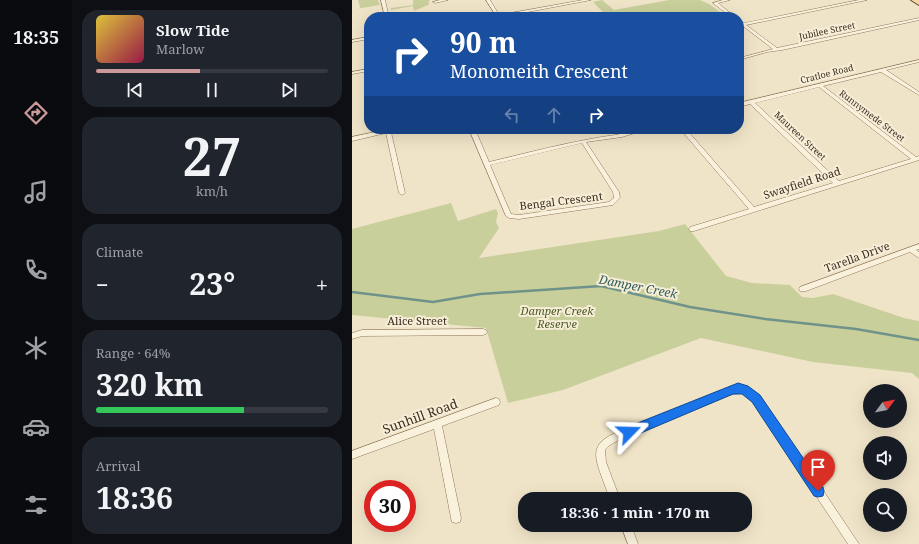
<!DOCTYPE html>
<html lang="en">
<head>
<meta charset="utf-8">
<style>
	:root { --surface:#171b24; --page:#20242c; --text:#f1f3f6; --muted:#9ea1a6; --line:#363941; --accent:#cc999b }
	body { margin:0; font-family:"Noto Serif",serif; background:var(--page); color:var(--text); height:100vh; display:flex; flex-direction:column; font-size:15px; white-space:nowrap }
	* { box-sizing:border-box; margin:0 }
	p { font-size:13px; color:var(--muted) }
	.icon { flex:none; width:22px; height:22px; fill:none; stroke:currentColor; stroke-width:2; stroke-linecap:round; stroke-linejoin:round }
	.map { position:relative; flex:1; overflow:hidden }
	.panel { display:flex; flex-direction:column; gap:10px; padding:10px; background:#0d0f14; width:280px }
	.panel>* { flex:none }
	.banner { position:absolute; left:12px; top:12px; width:380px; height:122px; border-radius:16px; box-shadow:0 4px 16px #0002; background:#1a4fa0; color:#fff; overflow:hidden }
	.needle { width:26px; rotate:58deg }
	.controls { position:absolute; left:511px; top:384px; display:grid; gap:8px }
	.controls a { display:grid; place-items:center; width:44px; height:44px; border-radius:50%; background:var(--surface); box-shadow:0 4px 16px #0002; font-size:20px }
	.speed { position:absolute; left:12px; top:480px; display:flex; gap:8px; font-size:20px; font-weight:700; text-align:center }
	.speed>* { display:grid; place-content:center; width:52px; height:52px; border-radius:50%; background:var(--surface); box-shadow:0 4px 16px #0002; line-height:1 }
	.speed .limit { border:6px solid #d22; background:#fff; color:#111 }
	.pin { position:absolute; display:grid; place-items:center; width:34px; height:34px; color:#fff; margin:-41px -17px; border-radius:50% 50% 50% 0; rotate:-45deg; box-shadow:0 0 4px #0007 }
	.pin .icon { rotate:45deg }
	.me { position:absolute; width:44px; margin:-22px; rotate:68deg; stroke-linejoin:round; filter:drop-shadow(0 0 3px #0008) }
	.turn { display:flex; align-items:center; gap:14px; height:84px; padding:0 20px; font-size:18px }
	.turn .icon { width:52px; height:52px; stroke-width:2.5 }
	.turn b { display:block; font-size:28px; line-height:34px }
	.lanes { display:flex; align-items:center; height:38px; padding:0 20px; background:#0003; justify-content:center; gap:20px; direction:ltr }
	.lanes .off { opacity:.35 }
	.big { font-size:30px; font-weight:700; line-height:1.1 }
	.panel .tile { flex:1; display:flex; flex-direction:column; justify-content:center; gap:6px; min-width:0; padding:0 14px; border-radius:16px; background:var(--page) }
	.panel .dial { align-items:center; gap:0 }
	.dial b { font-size:52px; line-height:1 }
	.song { display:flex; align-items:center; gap:12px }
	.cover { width:48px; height:48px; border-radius:6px; background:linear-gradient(135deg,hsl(50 70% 55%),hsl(340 70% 35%)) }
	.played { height:4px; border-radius:2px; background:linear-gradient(90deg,var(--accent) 45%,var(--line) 45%) }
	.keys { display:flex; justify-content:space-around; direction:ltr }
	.heat { display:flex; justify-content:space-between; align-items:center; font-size:22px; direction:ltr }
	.charge { height:6px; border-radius:3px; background:linear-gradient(90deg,#34c759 64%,var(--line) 0) }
	.trip { position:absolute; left:166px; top:492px; width:234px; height:40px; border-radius:16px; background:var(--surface); box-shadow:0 4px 16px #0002; font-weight:700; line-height:40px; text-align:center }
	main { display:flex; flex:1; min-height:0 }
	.tabs { display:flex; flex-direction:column; width:72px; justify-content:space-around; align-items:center; background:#090b0e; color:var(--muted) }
	.tabs .icon { width:28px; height:28px }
	.tabs .active { color:var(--accent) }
	.tabs b { font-size:18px; color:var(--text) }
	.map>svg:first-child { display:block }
	.green { fill:#c9cf9b }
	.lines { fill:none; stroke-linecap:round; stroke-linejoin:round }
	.stream { stroke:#6f938a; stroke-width:2.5 }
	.minor-casing { stroke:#8d765c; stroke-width:1 }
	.primary-casing { stroke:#5b4430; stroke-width:2 }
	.minor { fill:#faf1dc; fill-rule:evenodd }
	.primary { fill:#f3d9a0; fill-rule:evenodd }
	.route { fill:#1a73e8; stroke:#114b97 }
	.labels { text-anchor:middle; stroke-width:4; stroke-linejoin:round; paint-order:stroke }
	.far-street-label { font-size:9px; fill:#3d2e20; stroke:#f7eed8 }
	.street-label { font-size:11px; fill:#3d2e20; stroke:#f7eed8 }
	.park-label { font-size:11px; font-style:italic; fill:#4d5a26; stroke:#f7eed8 }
	.water-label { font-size:12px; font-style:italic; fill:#2f5d5a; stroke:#f7eed8 }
	.near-street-label { font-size:13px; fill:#3d2e20; stroke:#f7eed8 }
</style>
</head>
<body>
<main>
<nav class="tabs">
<b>18:35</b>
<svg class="icon active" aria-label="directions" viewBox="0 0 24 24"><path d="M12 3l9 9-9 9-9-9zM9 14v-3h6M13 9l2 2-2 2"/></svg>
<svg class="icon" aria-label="music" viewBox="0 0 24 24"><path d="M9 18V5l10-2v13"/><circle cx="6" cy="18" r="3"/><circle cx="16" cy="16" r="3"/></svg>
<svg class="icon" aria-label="phone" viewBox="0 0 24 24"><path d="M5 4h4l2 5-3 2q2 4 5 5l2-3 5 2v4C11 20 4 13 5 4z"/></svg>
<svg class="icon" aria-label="climate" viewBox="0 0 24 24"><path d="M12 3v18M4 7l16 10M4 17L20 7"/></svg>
<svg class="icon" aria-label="car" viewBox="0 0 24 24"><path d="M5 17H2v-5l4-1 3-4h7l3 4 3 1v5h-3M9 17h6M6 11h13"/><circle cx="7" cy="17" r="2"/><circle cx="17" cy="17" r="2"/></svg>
<svg class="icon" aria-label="filters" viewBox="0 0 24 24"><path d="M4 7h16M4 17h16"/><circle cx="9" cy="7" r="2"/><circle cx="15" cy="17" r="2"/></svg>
</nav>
<section class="panel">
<div class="tile">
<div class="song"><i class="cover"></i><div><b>Slow Tide</b><p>Marlow</p></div></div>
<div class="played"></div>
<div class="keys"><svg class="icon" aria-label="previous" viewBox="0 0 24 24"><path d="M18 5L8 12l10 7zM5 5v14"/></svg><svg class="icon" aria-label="pause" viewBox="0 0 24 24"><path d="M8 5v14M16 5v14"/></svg><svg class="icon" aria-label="next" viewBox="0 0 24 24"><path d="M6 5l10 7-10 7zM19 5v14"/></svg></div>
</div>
<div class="tile dial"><b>27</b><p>km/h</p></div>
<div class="tile"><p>Climate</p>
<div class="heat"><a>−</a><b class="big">23°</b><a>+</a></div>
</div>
<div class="tile"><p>Range · 64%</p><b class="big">320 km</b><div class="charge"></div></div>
<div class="tile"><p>Arrival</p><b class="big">18:36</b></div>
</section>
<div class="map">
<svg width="567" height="544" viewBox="0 0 567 544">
	<rect width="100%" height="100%" fill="#f0e4c8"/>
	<g class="green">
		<path d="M6,0H26L28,5L4,9L8,8Z"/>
		<path d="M61,0H78L76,3L78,4L62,11L61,6L39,10V8L61,5Z"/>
		<path d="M250,0L262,10L317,0H348L357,4L375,17H221L251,12L241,2Z"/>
		<path d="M99,203L106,221L144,209L146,213L144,222L147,228L127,258L307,231L333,224L374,276L400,283L438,285L450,297L461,298L481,294L552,318L567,321V379L560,373L461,362L349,338L211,390L156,403L134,328L0,315V229Z"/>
	</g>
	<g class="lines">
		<path class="stream" d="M0,292L81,302L128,294L249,286L338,307L413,319L504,329L567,340"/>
		<g class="minor-casing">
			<g id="minor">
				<path d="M29,0H33L37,17H33Z"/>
				<path d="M88,0H96L83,3L81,2Z"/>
				<path d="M134,0H138L147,15L231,0H239L149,17H145Z"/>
				<path d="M371,0H378L366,3L383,17H379L361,3Z"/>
				<path d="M507,0H515L394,25L425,48L567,18V20L430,50L415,52L387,60V58L421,49L387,23V20L392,23Z"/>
				<path d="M17,37V39L0,42V40Z"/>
				<path d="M567,60V62L534,70L567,92V95L529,72L471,86L564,157L567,156V160L342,231H338L337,229L338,227L397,209L328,129H334L402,207L481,183L398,104L387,107V103ZM467,87L559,159L487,181L403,103Z"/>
				<path d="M17,69V71L0,74V72Z"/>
				<path d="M37,129H47L39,132L53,193L50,195L47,193L34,133L0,141V137Z"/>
				<path d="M117,129H123L137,162C179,152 220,141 263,135C274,133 284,129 296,129L270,137L234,142L267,192L268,198L261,205L167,219L157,218L154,216ZM230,143L261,192L262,198L257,202L167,215L159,214L138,165Z"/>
				<path d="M567,244V249L564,250L567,252V258L558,252L454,291H448L447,289L448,287Z"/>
				<path d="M131,329L134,330L135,332L134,334L131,335L10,336L0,339V333L10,330Z"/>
				<path d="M387,385L399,389L407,395L507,544H496L401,401L391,393L381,394L265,441L258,445L253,450L254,462L268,499H258C255,491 252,483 249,475C243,458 239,445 259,435L377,387Z"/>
				<path d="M144,398L147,399L148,402L147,405L90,426L109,518L108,522L104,523L100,522L99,518L82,429L0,459V451Z"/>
				<path d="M269,525H279L286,544H276Z"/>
			</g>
		</g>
		<g class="primary-casing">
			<path id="primary" d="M559,0H567V5Z"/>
		</g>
		<use href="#minor" class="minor"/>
		<use href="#primary" class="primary"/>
	</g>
	<path class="route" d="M386,383L396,386L408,395L471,487L472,491L471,496L466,497L462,496L400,402L390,394H381L277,438L273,436L271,432L273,428Z"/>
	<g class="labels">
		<g class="far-street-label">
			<text transform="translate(475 31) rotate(-12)" y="3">Jubilee Street</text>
			<text transform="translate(475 74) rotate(-14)" y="3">Cratloe Road</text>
			<text transform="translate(520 116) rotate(37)" y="3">Runnymede Street</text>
			<text transform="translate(448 136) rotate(43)" y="3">Maureen Street</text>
		</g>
		<g class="street-label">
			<text transform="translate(450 183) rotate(-18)" y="4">Swayfield Road</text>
			<text transform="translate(209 201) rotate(-7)" y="4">Bengal Crescent</text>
			<text transform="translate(505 257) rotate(-20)" y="4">Tarella Drive</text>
			<text x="65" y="325">Alice Street</text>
		</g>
		<g class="park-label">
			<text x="205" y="315">Damper Creek<tspan x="205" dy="13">Reserve</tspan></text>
		</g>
		<g class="water-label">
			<text transform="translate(286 287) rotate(11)" y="4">Damper Creek</text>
		</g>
		<g class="near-street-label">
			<text transform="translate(68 416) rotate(-20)" y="5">Sunhill Road</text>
		</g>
	</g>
</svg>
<div class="controls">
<a><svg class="needle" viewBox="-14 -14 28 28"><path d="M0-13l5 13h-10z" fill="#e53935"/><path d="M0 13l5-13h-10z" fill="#9ea1a6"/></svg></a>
<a><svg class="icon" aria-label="sound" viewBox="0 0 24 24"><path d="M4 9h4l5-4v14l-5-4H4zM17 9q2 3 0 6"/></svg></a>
<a><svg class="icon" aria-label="search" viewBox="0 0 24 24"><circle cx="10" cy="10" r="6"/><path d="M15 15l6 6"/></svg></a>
</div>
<div class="speed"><div class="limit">30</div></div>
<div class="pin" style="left:466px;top:491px;background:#d93025"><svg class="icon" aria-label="arrive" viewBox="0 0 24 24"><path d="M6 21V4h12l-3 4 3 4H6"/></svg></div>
<svg class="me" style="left:277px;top:432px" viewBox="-20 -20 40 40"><path d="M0-17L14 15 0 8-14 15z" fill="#1a73e8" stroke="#fff" stroke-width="4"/></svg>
<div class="trip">18:36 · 1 min · 170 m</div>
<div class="banner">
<div class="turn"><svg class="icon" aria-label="right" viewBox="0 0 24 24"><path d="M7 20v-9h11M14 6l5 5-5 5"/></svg><div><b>90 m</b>Monomeith Crescent</div></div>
<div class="lanes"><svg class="icon off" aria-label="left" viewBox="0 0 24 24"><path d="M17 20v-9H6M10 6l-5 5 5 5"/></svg><svg class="icon off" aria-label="ahead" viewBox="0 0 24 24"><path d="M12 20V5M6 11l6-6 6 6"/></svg><svg class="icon" aria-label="right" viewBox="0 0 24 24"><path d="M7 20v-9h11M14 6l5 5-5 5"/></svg></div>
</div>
</div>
</main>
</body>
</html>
